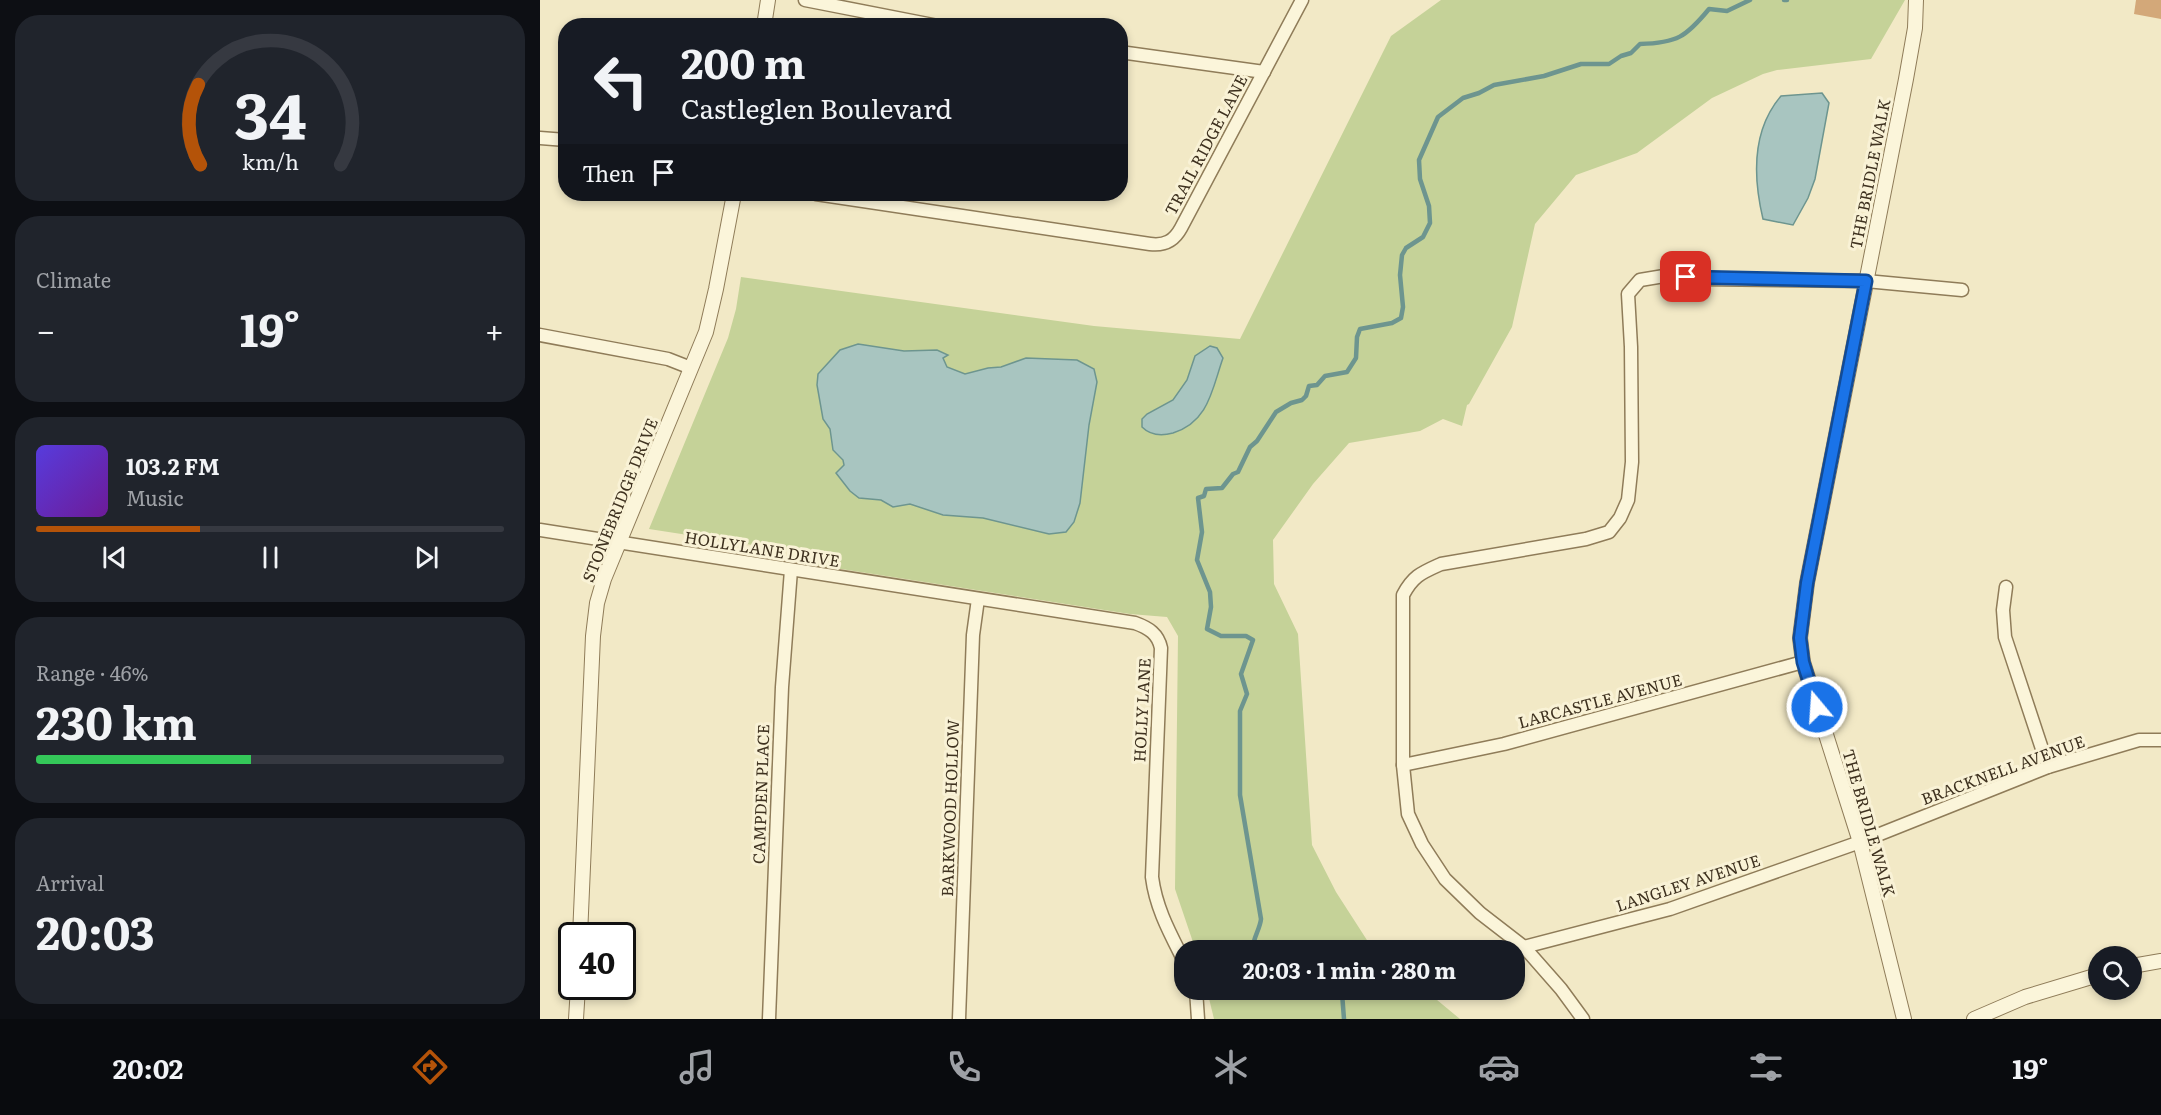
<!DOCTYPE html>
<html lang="en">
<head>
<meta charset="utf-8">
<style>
	:root { --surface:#171b24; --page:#20242c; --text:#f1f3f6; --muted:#9ea1a6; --line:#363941; --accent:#b45309 }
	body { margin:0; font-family:Literata,serif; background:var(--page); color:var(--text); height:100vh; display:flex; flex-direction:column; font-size:22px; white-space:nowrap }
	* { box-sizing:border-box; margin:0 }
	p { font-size:20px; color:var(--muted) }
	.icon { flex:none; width:33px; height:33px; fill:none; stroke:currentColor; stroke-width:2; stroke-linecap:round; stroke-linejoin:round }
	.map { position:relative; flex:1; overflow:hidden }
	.details { display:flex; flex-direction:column; gap:15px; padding:15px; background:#0d0f14; width:540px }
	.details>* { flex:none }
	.hud { position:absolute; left:18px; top:18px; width:570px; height:183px; border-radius:24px; box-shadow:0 3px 9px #0003; background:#171b24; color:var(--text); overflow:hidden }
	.buttons { position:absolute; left:1548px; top:946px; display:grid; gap:12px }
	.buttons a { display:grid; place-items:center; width:54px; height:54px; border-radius:50%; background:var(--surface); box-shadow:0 3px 9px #0003; font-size:30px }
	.speed { position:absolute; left:18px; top:922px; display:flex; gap:12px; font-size:30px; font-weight:700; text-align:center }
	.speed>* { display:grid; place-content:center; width:78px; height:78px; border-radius:50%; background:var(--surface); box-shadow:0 3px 9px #0003; line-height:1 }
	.speed .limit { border:3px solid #111; border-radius:9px; background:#fff; color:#111 }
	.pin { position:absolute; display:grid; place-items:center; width:51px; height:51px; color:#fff; margin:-26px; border-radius:12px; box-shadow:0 3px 9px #0006 }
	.me { position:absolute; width:66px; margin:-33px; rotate:342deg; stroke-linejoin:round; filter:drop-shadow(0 0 4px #0008) }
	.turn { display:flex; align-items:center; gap:21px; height:126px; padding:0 24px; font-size:27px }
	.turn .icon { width:78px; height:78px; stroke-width:2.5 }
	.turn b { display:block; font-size:42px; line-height:51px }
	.then { display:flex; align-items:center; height:57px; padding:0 24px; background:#0003; gap:12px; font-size:22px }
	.big { font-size:45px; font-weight:700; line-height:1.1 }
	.details .card { flex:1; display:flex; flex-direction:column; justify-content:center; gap:9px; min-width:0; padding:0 21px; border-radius:24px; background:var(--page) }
	.details .dial { align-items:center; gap:0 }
	.dial svg { height:156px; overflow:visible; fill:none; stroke:var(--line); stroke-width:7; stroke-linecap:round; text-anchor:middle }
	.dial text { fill:var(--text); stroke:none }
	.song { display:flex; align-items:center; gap:18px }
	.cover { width:72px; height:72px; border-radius:9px; background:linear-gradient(135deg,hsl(250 70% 55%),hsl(280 70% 35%)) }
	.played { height:6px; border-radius:3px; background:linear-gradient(90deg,var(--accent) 35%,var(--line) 35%) }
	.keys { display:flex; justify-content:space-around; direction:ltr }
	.heat { display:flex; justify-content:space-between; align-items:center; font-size:33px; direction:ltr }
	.charge { height:9px; border-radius:4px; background:linear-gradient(90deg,#34c759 46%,var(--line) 0) }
	.trip { position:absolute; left:634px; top:940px; width:351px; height:60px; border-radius:24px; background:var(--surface); box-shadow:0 3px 9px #0003; font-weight:700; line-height:60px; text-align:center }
	.tab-bar { display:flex; height:96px; justify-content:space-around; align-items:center; background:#090b0e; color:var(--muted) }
	.tab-bar .icon { width:42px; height:42px }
	.tab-bar .current { color:var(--accent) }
	.tab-bar b { font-size:27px; color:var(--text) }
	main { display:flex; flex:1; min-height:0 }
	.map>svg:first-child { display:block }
	.green { fill:#c5d298 }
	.water { fill:#a8c5c0; stroke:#6d958f; stroke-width:1.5 }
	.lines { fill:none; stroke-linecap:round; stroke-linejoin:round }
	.stream { stroke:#6d958f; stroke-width:4.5 }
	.building { fill:#d3a879 }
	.minor-casing { stroke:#8f7c59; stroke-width:15 }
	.tertiary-casing { stroke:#8f7c59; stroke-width:16 }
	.minor { stroke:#fbf5da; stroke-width:12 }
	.tertiary { stroke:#fbf5da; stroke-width:14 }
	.route-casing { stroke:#114b97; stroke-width:15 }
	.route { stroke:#1a73e8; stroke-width:10 }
	.labels { text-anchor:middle; stroke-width:6; stroke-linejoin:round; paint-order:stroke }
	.street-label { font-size:16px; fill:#3e311f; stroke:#f9f2d6 }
</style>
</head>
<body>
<main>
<section class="details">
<div class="card dial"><svg viewBox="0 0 100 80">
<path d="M14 69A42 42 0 1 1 86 69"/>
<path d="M14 69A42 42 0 0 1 13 28" stroke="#b45309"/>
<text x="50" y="56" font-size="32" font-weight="700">34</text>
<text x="50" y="72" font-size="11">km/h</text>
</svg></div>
<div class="card"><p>Climate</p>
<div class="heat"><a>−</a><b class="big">19°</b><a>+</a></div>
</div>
<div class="card">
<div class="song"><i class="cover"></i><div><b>103.2 FM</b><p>Music</p></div></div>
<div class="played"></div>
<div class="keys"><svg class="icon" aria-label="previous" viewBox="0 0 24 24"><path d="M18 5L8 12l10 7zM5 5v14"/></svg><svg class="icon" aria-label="pause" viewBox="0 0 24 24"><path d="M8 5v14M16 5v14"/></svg><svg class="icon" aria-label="next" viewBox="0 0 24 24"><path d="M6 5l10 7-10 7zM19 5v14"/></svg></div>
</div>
<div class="card"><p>Range · 46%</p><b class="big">230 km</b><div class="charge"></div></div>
<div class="card"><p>Arrival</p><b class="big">20:03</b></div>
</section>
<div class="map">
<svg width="1621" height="1019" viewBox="0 0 1621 1019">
	<rect width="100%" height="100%" fill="#f2e9c6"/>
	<g class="green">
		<path d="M901,0H1365L1331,59L1237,70L1223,74L1172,98L1097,153L1036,175L995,224L972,327L929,404L927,405L922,426L903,419L880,431L809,443L773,484L733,540L734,584L758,634L772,845L796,892L834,951H656L635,889L638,636L627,617L590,614L269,564L271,554L109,529L188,338L196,309L201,277L554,326L700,339L851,36Z"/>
		<path d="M667,990H885L920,1019H674Z"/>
	</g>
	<g class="water">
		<path d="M1282,93L1289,103L1275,179L1268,198L1253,225L1223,219C1213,177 1211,131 1241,96Z"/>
		<path d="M318,344L364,351L397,350L408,355L403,358L407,367L425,374L448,368L461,367L486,358L537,360L554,369L557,382L549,425L540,503L534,522L526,532L509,534L443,518L403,515L370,504L353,507L341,500L319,498L310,491L296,473L304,465L303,460L293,450L290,429L283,419L277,385L278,374L300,350Z"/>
		<path d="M670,346L677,348L683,358C672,389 669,422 633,433C622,436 610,435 602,427V419L607,414L633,400L647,380L655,356Z"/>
	</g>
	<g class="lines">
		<g class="stream">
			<path d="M1244,0H1247"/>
			<path d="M713,951C711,941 720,930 721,919L700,795V711L707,694L701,674L713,640L706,636H681L667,629L671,607L670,592L657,560L662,532L658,498L664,496L666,489L682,488L693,474L698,472L710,447L717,441L736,412L751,403L762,400L766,396L769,386L777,385L785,376L807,372L816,358L817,337L820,329L852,323L861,318L863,307L860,275L862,255L866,248L883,237L890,223L889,206L880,179L879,160L898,117L923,98L939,93L954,85L1004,76L1041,64H1069L1081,56L1091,53L1100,44C1137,43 1146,37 1169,9L1187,11L1210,0"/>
			<path d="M743,990L748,995L771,990"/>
			<path d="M800,990L802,993L804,1019"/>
		</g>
	</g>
	<path class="building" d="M1596,0H1621V19L1594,14Z"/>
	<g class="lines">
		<g class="minor-casing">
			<g id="minor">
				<path d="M265,0L398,26"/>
				<path d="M580,52L724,72"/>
				<path d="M0,138L26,140"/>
				<path d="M276,194L610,244C625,246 634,241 641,228L762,0"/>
				<path d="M0,335L128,359L151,368"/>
				<path d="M0,530L595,623C609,628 618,634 621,648L612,877C616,909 631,935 645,963"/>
				<path d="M1466,587L1463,610L1465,637L1508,767"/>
				<path d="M863,765L964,744L1263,662"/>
				<path d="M984,947L1130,909L1320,842L1508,767L1599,740H1621"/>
				<path d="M656,990L658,1019"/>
				<path d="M229,1019L242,687L251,570"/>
				<path d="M419,1019L433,635L438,599"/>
				<path d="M1043,1019L1021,989L984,947L940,913L905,879L882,844L868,814L863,765V595C873,576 881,573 901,564L1046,539L1069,532L1080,518L1088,500L1092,462L1091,347L1088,294L1100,280L1130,275L1161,279L1326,281L1422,290"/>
			</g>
		</g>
		<g class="tertiary-casing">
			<g id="tertiary">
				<path d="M224,26L228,0"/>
				<path d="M40,936L53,636L57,603L64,579L166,332L176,289L194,194"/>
				<path d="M1592,966L1621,961"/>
				<path d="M36,1019L38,987"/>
				<path d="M1364,1019L1320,842L1263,662L1260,638L1267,583L1366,79L1375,28L1376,0"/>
				<path d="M1434,1019L1485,997L1558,975"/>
			</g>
		</g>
		<use href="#minor" class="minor"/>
		<use href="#tertiary" class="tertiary"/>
	</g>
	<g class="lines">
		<g class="route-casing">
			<path id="route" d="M1146,277L1326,281L1267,583L1260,638L1263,662L1277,707"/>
		</g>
		<use href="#route" class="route"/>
	</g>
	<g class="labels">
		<g class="street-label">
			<text transform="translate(666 145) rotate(-62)" y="6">TRAIL RIDGE LANE</text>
			<text transform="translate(1330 174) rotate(-79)" y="6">THE BRIDLE WALK</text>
			<text transform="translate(80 500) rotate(-68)" y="6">STONEBRIDGE DRIVE</text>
			<text transform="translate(222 549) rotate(9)" y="6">HOLLYLANE DRIVE</text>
			<text transform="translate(1060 701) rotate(-15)" y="6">LARCASTLE AVENUE</text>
			<text transform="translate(602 710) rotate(-87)" y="6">HOLLY LANE</text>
			<text transform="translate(1463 770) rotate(-20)" y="6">BRACKNELL AVENUE</text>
			<text transform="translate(221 794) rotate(-88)" y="6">CAMPDEN PLACE</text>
			<text transform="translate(410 808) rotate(-88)" y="6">BARKWOOD HOLLOW</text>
			<text transform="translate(1329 823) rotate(74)" y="6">THE BRIDLE WALK</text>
			<text transform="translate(1148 883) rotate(-18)" y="6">LANGLEY AVENUE</text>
		</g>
	</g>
</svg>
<div class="buttons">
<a><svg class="icon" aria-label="search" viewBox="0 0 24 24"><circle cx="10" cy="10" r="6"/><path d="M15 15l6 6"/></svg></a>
</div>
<div class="speed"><div class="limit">40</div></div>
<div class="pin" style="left:1146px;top:277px;background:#d93025"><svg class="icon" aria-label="arrive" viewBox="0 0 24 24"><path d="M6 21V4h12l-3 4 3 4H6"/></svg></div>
<svg class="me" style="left:1277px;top:707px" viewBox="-20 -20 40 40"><circle r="17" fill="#1a73e8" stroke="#fff" stroke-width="3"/><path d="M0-11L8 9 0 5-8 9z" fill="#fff"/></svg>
<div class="trip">20:03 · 1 min · 280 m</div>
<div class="hud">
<div class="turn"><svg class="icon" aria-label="left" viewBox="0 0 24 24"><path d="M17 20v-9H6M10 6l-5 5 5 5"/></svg><div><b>200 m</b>Castleglen Boulevard</div></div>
<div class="then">Then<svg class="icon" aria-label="arrive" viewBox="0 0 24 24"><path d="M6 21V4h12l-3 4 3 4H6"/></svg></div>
</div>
</div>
</main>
<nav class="tab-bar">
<b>20:02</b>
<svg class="icon current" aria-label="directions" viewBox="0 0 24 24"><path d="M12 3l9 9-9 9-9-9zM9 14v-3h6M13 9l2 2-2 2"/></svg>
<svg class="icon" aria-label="music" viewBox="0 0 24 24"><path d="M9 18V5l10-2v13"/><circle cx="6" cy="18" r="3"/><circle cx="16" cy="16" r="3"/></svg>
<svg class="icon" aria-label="phone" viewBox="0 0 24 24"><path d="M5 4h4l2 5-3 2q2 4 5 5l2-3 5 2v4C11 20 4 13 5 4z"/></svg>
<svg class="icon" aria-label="climate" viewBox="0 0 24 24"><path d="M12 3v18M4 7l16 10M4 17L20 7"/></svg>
<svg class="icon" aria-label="car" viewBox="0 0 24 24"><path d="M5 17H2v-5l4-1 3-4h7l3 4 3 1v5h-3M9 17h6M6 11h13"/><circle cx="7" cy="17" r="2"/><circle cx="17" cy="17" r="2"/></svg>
<svg class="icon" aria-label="filters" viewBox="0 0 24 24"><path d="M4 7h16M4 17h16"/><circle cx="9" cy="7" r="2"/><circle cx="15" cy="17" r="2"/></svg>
<b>19°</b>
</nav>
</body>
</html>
